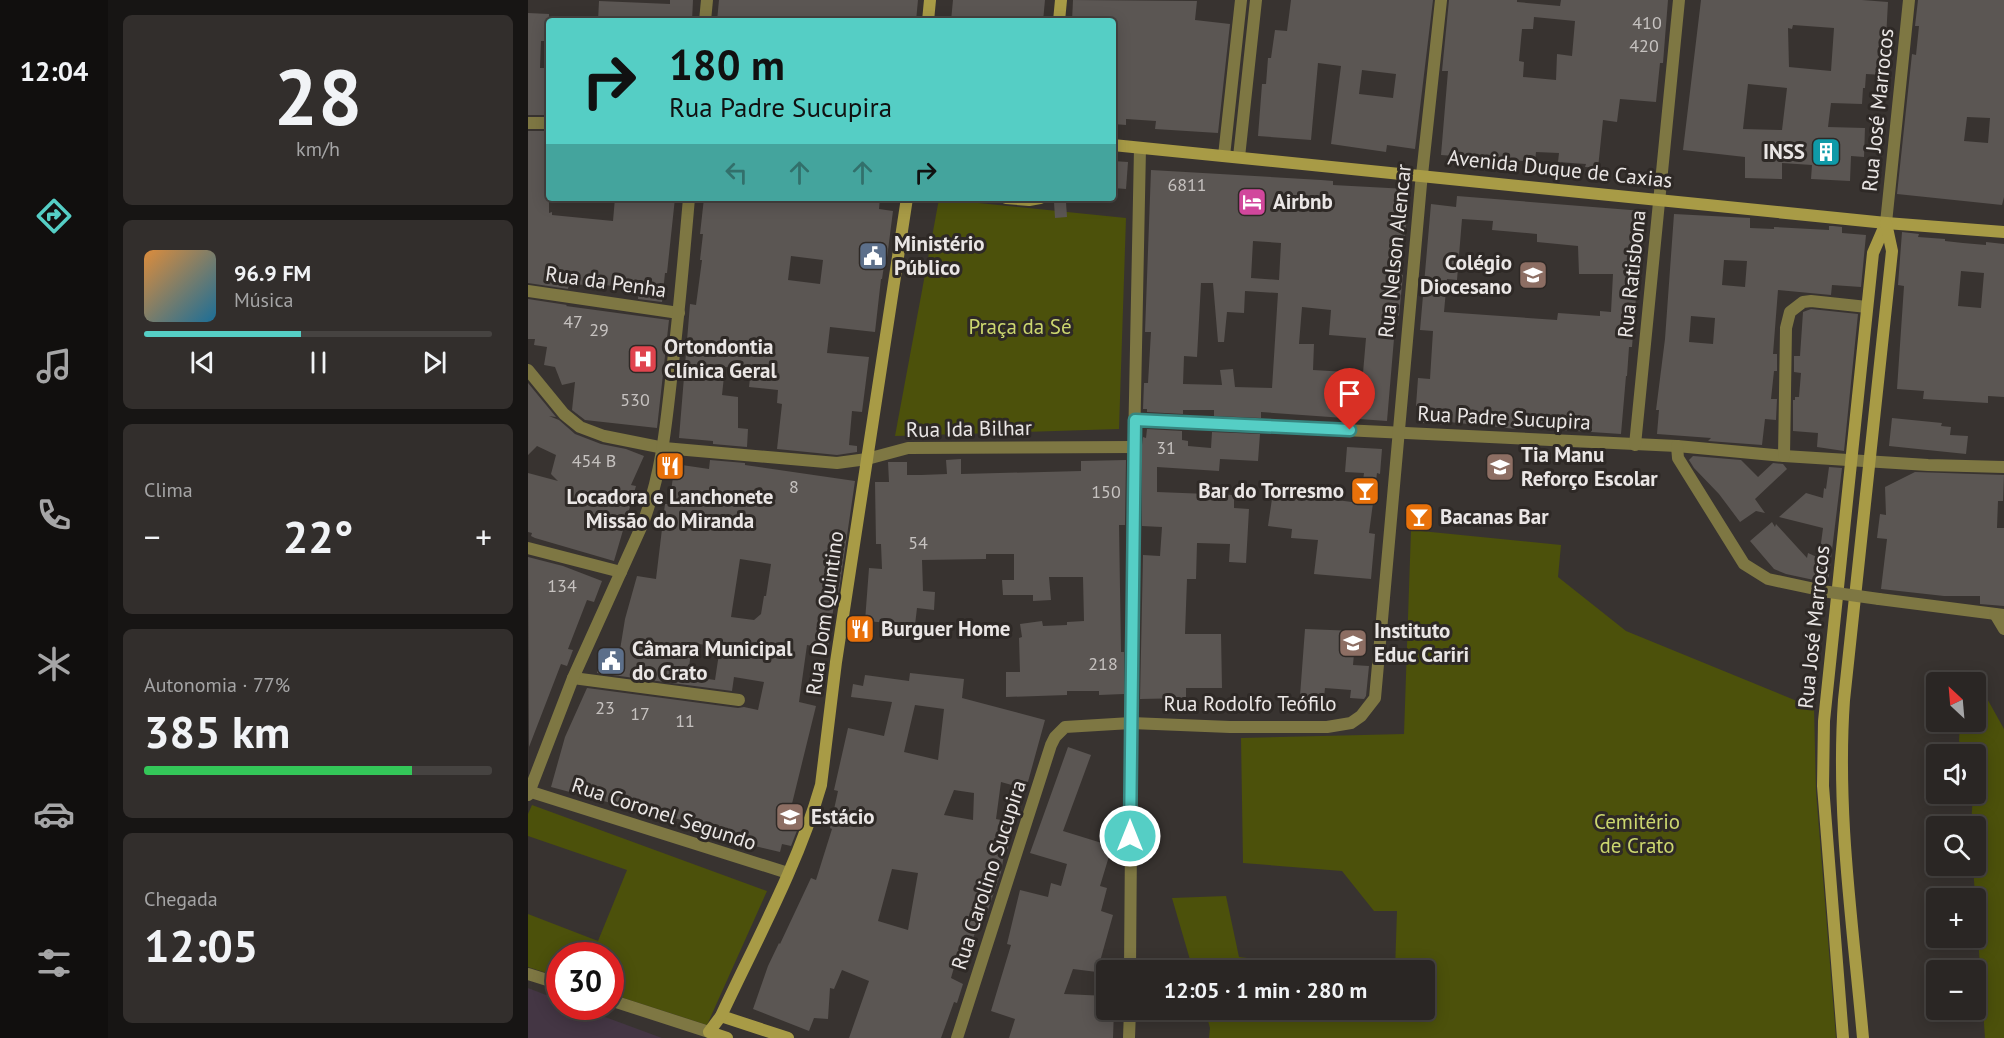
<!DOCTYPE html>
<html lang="pt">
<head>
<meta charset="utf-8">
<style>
	:root { --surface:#2a2624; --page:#322e2c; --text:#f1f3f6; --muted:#a5a5a6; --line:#464341; --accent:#55cec5 }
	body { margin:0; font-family:"PT Sans",sans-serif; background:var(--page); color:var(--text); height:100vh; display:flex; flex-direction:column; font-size:22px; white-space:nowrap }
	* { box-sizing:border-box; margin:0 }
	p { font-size:20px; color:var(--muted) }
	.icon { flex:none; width:33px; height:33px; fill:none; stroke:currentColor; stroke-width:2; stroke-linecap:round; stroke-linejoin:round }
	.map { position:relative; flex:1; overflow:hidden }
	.details { display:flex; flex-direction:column; gap:15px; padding:15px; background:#171514; width:420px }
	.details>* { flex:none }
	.hud { position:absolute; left:18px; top:18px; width:570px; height:183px; border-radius:6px; box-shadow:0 3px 15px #0003,0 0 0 2px var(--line); background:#55cec5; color:#111; overflow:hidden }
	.needle { width:39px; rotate:334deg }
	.controls { position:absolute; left:1398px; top:672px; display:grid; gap:12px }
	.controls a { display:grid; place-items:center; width:60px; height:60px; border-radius:6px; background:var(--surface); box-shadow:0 3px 15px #0003,0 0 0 2px var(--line); font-size:30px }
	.speed { position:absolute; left:18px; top:942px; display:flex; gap:12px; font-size:30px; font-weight:700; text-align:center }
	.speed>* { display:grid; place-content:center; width:78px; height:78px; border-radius:50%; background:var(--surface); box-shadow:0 3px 15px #0003,0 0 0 2px var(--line); line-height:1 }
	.speed .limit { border:9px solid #d22; background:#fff; color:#111 }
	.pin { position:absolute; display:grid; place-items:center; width:51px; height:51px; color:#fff; margin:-62px -26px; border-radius:50% 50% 50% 0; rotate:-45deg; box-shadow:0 0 6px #0007 }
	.pin .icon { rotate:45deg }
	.me { position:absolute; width:66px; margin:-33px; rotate:0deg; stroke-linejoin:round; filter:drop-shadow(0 0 4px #0008) }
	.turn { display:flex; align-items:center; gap:21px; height:126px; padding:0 24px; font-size:27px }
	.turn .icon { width:78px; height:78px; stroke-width:2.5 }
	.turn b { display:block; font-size:42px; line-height:51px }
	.lanes { display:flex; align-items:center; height:57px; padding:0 24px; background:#0003; justify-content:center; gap:30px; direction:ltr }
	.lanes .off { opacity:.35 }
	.big { font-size:45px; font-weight:700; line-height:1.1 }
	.details .card { flex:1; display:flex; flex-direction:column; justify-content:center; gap:9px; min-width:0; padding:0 21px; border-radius:9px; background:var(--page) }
	.details .dial { align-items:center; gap:0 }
	.dial b { font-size:78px; line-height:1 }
	.song { display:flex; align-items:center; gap:18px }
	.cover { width:72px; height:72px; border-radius:9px; background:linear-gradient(135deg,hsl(30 70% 55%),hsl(200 70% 35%)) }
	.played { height:6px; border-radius:3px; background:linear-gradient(90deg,var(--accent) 45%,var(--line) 45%) }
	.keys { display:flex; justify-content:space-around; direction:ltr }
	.heat { display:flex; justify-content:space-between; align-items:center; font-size:33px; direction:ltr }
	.charge { height:9px; border-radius:4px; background:linear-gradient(90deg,#34c759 77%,var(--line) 0) }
	.trip { position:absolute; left:568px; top:960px; width:339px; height:60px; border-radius:6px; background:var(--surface); box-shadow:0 3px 15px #0003,0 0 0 2px var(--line); font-weight:700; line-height:60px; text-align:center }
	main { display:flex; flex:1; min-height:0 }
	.menu { display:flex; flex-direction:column; width:108px; justify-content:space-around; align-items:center; background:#110f0e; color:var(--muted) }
	.menu .icon { width:42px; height:42px }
	.menu .on { color:var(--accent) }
	.menu b { font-size:27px; color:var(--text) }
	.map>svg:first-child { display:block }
	.medical { fill:#443644 }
	.green { fill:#4c510b }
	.building { fill:#5b5653; fill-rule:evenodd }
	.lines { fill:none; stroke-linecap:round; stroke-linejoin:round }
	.minor { stroke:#7e7743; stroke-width:12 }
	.secondary { stroke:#a89b46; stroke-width:12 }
	.minor-bridge { stroke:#7e7743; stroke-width:12 }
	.route-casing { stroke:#378680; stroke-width:15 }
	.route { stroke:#55cec5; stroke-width:10 }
	.labels { text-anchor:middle; stroke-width:6; stroke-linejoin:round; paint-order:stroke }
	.number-label { font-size:18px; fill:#c6c2c0 }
	.street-label { font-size:21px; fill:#eae6e5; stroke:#2e2926 }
	.poi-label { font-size:21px; font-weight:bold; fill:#eae6e5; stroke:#2e2926; text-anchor:start }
	.park-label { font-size:21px; fill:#ccd76f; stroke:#2e2926 }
</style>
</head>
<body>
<main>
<nav class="menu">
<b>12:04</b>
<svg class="icon on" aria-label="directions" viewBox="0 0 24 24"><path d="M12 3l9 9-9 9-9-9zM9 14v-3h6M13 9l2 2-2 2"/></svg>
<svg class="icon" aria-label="music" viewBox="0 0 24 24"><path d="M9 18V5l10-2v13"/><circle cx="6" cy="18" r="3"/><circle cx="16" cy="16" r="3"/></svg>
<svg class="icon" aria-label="phone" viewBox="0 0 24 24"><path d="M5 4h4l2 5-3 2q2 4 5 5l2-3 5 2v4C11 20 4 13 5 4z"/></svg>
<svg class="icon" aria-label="climate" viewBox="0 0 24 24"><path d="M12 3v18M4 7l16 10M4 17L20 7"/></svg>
<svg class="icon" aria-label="car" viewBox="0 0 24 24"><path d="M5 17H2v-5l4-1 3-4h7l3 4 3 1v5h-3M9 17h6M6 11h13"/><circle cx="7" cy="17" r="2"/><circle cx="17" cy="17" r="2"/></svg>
<svg class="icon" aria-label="filters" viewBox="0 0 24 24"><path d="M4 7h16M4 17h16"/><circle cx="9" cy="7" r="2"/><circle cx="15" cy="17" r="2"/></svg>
</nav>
<section class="details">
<div class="card dial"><b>28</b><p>km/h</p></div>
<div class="card">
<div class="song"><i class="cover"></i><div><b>96.9 FM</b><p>Música</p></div></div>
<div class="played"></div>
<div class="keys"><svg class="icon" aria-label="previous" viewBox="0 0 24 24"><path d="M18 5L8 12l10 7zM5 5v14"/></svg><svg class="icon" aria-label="pause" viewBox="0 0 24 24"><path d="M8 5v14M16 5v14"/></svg><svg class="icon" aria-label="next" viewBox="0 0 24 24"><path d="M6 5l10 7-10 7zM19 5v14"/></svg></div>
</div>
<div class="card"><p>Clima</p>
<div class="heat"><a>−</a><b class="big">22°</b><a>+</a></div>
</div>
<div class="card"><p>Autonomia · 77%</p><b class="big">385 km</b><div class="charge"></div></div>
<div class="card"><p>Chegada</p><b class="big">12:05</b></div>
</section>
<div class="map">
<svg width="1476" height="1038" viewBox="0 0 1476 1038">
	<rect width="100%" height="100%" fill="#383330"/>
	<path class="medical" d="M0,988L31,1000L32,1006L50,1007L134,1038H0Z"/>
	<g class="green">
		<path d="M411,199L598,218L591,429L367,436Z"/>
		<path d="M883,530L1033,545L1030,577L1098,631L1286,708L1288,792L1308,1038H681L682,1028L677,1010H897V970H867L869,911H846L814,871L715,863L713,738L876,734Z"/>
		<path d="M1447,677L1476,729V1038H1457L1445,866H1448V826H1443L1445,794H1448V754H1437L1431,741L1432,722H1448V682H1443Z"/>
		<path d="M4,805L239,891L179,1025L83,994L82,956H32L31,977L0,967V914L70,941L99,870L0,836V814Z"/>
		<path d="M698,896L711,957L821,970H665L644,898Z"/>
	</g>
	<g class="building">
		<path d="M142,0H165L164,21H70L71,1L142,4Z"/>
		<path d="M191,0H390L388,21H189Z"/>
		<path d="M425,0H517L515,21H423Z"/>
		<path d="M545,0L669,1L667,20L702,24L690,133L627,129L628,121L598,119V125L585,124V21H544Z"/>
		<path d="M763,0H905L887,149L859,145L858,152L803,144L813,66L790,63L783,140L730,136L734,84H738L740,58H743L747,30L759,31ZM834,70L868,74L865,98L831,94Z"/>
		<path d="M921,0H989V2L1032,6L1033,0H1140L1135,63H1132L1128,102L1092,99L1089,122L1075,120L1070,168L1057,167L1058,164L1030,162L1031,153L1008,152L1007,162L913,155L920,71H914ZM1006,17L1047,21L1044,56L1029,54L1028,80L995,77L996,62L991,61L994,29H1005Z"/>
		<path d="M1173,0H1334L1360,2L1356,75L1338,74L1337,88H1335L1334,104L1303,103L1300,127L1337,128L1336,157L1323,156L1322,181L1283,179L1284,165L1254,163V179L1217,178V157L1155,150ZM1265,25L1306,28L1303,71L1261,67L1260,28L1264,29ZM1220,84L1259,88L1254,130L1215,129Z"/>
		<path d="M1390,0H1476V197L1474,205L1369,194L1384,54L1388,55L1391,26H1387ZM1439,117L1462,118L1460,143L1436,141Z"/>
		<path d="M0,13L21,14V41H13L12,68H21V115H0Z"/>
		<path d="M0,131H21V213L24,212V215L85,221L87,198H147L139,273H137L134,302L110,299L111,289L59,283V285L41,284L40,289L0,283Z"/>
		<path d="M585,161L600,162L598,189L585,188Z"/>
		<path d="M623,170L793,180L805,181V185L879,189L876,216H879L876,246H874L871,274L875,275L871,316L868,315L859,421L733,412V418L686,416V410H655V414L619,412V409H615L616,383H620L623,332H617ZM725,241L753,243L751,280L723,278ZM673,283H685L690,342H696L699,312L716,313L717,291L750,293L744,388L707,387L705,369L692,370L694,385L655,384L656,356L669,357ZM774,307L803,310L801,335L838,338L835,373L785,370L786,344H771Z"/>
		<path d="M929,196L1115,211L1104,347H1101L1099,376H1098L1093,434L988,427V429L921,422V425L895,423L896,407L888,406L890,378L902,379L905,331L892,330L903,204L928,207ZM934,219L965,221L964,230L1009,234V242L1050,246L1051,274H1085L1083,312L1072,311V316L1030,313L1029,320L916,312L919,279L929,280Z"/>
		<path d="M176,198H245L260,200V198H352L351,209L365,211L358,266H356L354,279H353L347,332L302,327L299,353L341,357L334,412L324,411L321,445L329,446V452L309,455L249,449L254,404L249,403L250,390L221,387L223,369L197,367L194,395L210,397V428L220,429L219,447L185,444V441L151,438L162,304L168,305L174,260H172L175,234H172ZM263,256L295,260L292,284L260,280Z"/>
		<path d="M526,202H538L539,217L527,218Z"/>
		<path d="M1146,214L1222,218V228L1246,229V227L1301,230V226H1305L1314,227V233L1338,235L1333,287L1304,285L1303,295L1250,290L1245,354H1249V371H1246L1243,399H1249L1248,420L1237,419L1234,445L1180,441L1183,438L1129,434L1131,410H1128L1137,339ZM1196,260L1219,261L1217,287L1194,285ZM1163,316L1187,318L1185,344L1161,342Z"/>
		<path d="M1374,232L1391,234L1390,237L1417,239V241L1435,243L1458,245V242L1476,244V397L1460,396V403L1395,399L1396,391L1369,389L1376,286L1370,285ZM1433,271L1456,273L1453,308L1430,306Z"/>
		<path d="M0,299L39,305L38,306L141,320L129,428L57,420L44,410L47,382L34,385L27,367L16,365L19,347L6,345L7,339H0Z"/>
		<path d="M1283,309L1330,314L1316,451L1289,447L1290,433L1265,431V400H1267V397H1271L1273,373L1266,372V356H1272L1275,312Z"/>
		<path d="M0,383L28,417L21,416L31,420L47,434L73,444L98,449L116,456L103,485L108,486L86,561L7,538L3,536L4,533L0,532V473L30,481L23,474L28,455L9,446L0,455Z"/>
		<path d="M1364,418L1414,423L1413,426L1423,427L1422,435L1440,436L1438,454L1361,446Z"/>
		<path d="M619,429L654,431V440L660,441V446L683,448L684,432L732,434L730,461L692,459L691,471L629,467V492L706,495V508L721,509L718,563L701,562L702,544L669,543L668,579H659L657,634H693L694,688H658V698L612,699L615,555L632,556L634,527L614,526V445L615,437L618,438Z"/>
		<path d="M819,447L854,449L852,474L849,473L841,533L847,534L843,579L786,574L790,540L763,538L764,529L740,526L745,492L832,503L836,473L817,472Z"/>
		<path d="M1165,456L1213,460L1230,477L1245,463L1255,464L1259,469L1227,499L1237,513L1228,511L1212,522L1191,494L1166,468L1161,460Z"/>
		<path d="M433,459V474L553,471V461L598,460L597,525H591L593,652H596V694L571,695V691H539V695L478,697V672H492L491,638L494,637L492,624L514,621L515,626L539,625V622L556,621L555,577H521L523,600L505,601V595H475L474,580H486V554H458V559L394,560L395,591L407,592L406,610L389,608L387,625L337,621L341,568L354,569L353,544H348L347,482H361L360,462H379V475H393L419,474L418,460Z"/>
		<path d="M182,460L217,463V465L327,481L309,604H306L300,648L279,645L271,702L288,706L260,820L272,823L263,846L254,844L252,852L206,841L208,833L83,803L23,787L37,737L59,688L210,708L216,707L230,710L236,682L206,677L204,691L69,673L72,654L91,656L97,619L109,576L128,579L137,504H141L147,464L181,469ZM212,559L243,564L238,596H236L233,614L226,620L203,617ZM164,643L192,647L187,680L160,676Z"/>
		<path d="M1301,467L1314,468L1300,583L1258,574L1246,569L1222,541L1244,522L1247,527L1248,524L1279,558L1280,553L1291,558L1295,528L1251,517L1278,493L1295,498L1296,488L1298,489Z"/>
		<path d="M1387,472L1476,475L1475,501H1470L1469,528H1476V606L1452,604V596H1416L1353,589L1359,539L1349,538L1352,514L1358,515L1357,487Z"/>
		<path d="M0,557L35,566L74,581L66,602L59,600L40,649L45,650L39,666L33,664L1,747Z"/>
		<path d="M777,629L828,631L825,665L841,666L838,696L836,699L822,698L823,690L797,688L796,698L772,696Z"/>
		<path d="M382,673L436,679L434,698L517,720L498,789L473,782L468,819L483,822L480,849H477L473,872L459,913L453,912L445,939L438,937L427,964L423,978L435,984L429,1003L426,1002L413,1038H321L341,981L314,970L306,989L302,988L300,1019L286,1018L281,1031L225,1009L240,966L251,943L252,944L283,878L288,880L304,829L302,828L310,791L306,790L320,728L356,736L364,702L323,697L325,684L335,686L337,675L381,681ZM387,705L416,709L410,760L376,752ZM426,790L446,793L445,820L416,815ZM364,869L390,873L380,930L350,921Z"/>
		<path d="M540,747L563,755L535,831L577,844L575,851L582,853L572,886L579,888L573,911L585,915L569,972L545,969L536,994L579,996V1010H586L585,1038H481L487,1019L463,1011L483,945L479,944L492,890L520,897L523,883L533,886L539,864L502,853Z"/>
	</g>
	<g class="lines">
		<g class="minor">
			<path d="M177,21L179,0"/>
			<path d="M0,123H21"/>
			<path d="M696,156L713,0"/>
			<path d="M711,157L728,0"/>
			<path d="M1358,223L1381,0"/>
			<path d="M0,291L151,313"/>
			<path d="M0,370L36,414L52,427L76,436L136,448L309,463L339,459L380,448L606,447"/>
			<path d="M607,420L1149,446L1256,456L1400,465L1476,467"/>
			<path d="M1107,445L1151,0"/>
			<path d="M1149,446L1150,458L1216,564L1240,579L1301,592"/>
			<path d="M1256,456L1258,328L1262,312L1275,302L1283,301L1339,307"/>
			<path d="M0,548L93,572"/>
			<path d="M1351,599L1476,615"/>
			<path d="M1467,614L1476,629"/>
			<path d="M45,678L211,700"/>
			<path d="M0,791L260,873"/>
			<path d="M0,795L45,678L115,523C134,472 138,425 144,371C151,313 156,256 161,198"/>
			<path d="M602,970L606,447L612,148"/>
			<path d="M0,974L32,984"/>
			<path d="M82,1000L181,1032"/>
			<path d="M429,1038L523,745L527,737L537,727L603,723L702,727H799L823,723L833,716L847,698L893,184L913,0"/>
			<path d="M601,1038L602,1010"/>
		</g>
		<g class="secondary">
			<path d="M400,21L402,0"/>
			<path d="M531,21L533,0"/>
			<path d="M585,145L1358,223L1476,232"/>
			<path d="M478,198L501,200L512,198"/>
			<path d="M193,1016L260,1038"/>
			<path d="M199,1038L181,1032L193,1016C228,941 270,865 293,785L308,662L379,198"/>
			<path d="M1315,1038L1295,786L1296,721L1345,253L1358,223"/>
			<path d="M1335,1038C1325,926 1308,813 1316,700L1364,251L1358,223"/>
		</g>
		<path class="minor-bridge" d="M1301,592L1351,599"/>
	</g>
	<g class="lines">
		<g class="route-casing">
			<path id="route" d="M602,836L607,420L822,430"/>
		</g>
		<use href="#route" class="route"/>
	</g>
	<defs>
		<g id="building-square" transform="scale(1.5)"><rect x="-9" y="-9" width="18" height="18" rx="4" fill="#0f9aa8" stroke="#2e2926"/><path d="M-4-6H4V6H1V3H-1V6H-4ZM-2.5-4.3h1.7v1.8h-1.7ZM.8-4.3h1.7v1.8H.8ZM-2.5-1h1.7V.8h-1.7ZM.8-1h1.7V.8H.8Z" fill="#fff"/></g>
		<g id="hotel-square" transform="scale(1.5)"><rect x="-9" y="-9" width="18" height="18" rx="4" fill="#d1479c" stroke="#2e2926"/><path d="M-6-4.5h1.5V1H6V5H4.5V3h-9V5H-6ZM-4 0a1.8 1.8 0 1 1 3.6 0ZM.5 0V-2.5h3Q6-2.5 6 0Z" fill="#fff"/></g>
		<g id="civic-square" transform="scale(1.5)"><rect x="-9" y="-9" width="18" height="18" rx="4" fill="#5c6f8a" stroke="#2e2926"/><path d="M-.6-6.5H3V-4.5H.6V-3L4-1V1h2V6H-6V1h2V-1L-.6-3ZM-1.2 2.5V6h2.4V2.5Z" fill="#fff"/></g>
		<g id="school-square" transform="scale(1.5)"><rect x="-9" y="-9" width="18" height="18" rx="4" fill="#8d6e63" stroke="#2e2926"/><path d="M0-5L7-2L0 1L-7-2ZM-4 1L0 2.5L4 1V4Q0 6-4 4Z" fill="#fff"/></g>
		<g id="hospital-square" transform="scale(1.5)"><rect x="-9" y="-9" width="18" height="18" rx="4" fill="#e0444e" stroke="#2e2926"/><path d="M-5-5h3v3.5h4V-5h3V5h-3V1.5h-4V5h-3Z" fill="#fff"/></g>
		<g id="restaurant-square" transform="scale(1.5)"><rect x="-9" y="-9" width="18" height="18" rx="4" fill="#e8710a" stroke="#2e2926"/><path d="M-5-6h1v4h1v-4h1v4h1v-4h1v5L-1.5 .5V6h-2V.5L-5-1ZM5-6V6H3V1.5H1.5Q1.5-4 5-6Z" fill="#fff"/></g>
		<g id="bar-square" transform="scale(1.5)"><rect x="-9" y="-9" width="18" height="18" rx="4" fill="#e8710a" stroke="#2e2926"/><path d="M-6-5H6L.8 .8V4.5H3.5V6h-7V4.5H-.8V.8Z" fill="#fff"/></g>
		<g id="university-square" transform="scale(1.5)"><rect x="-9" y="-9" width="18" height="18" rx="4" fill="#8d6e63" stroke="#2e2926"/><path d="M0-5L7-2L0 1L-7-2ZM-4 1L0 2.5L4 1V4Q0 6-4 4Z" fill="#fff"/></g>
	</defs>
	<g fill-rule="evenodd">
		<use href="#building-square" x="1298" y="152"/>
		<use href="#hotel-square" x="724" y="202"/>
		<use href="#civic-square" x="345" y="256"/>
		<use href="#school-square" x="1005" y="275"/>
		<use href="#hospital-square" x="115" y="359"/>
		<use href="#restaurant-square" x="142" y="466"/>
		<use href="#school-square" x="972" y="467"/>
		<use href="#bar-square" x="837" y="491"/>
		<use href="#bar-square" x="891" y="517"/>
		<use href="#restaurant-square" x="332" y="629"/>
		<use href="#school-square" x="825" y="643"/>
		<use href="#civic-square" x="83" y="661"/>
		<use href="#university-square" x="262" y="817"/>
	</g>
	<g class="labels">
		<g class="number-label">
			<text x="1119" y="29">410</text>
			<text x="1116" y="52">420</text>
			<text x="659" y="191">6811</text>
			<text x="45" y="328">47</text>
			<text x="71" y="336">29</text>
			<text x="107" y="406">530</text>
			<text x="638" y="454">31</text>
			<text x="66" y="467">454 B</text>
			<text x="266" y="493">8</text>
			<text x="578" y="498">150</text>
			<text x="390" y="549">54</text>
			<text x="34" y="592">134</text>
			<text x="575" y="670">218</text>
			<text x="77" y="714">23</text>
			<text x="112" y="720">17</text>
			<text x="157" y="727">11</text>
		</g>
		<g class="street-label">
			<text transform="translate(1350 110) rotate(-84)" y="7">Rua José Marrocos</text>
			<text transform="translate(1032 169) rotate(6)" y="7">Avenida Duque de Caxias</text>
			<text transform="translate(867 251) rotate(-84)" y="7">Rua Nelson Alencar</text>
			<text transform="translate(1104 274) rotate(-84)" y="7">Rua Ratisbona</text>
			<text transform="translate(78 282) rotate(8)" y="7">Rua da Penha</text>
			<text transform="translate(976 418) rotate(3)" y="7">Rua Padre Sucupira</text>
			<text transform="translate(441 429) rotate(-1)" y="7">Rua Ida Bilhar</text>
			<text transform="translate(297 613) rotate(-82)" y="7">Rua Dom Quintino</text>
			<text transform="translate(1286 627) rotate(-84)" y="7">Rua José Marrocos</text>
			<text x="722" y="711">Rua Rodolfo Teófilo</text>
			<text transform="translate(136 814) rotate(18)" y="7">Rua Coronel Segundo</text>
			<text transform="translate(461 875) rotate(-72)" y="7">Rua Carolino Sucupira</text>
		</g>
		<g class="poi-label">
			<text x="1277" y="159" text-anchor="end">INSS</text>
			<text x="745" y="209">Airbnb</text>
			<text x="366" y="251">Ministério<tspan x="366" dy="24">Público</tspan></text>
			<text x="984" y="270" text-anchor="end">Colégio<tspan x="984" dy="24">Diocesano</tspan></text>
			<text x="136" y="354">Ortondontia<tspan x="136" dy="24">Clínica Geral</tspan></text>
			<text x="993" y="462">Tia Manu<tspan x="993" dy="24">Reforço Escolar</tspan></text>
			<text x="816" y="498" text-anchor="end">Bar do Torresmo</text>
			<text x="142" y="504" text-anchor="middle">Locadora e Lanchonete<tspan x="142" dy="24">Missão do Miranda</tspan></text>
			<text x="912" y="524">Bacanas Bar</text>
			<text x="353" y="636">Burguer Home</text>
			<text x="846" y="638">Instituto<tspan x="846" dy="24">Educ Cariri</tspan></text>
			<text x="104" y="656">Câmara Municipal<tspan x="104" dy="24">do Crato</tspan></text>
			<text x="283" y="824">Estácio</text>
		</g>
		<g class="park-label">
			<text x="492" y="334">Praça da Sé</text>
			<text x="1109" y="829">Cemitério<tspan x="1109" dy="24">de Crato</tspan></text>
		</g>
	</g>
</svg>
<div class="controls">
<a><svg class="needle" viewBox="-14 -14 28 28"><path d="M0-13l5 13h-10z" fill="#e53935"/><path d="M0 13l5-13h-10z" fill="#a5a5a6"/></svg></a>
<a><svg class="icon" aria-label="sound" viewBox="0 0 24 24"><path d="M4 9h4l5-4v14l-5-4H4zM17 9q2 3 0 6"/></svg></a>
<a><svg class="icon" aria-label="search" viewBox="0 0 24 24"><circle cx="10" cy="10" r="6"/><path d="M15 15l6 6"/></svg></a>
<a>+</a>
<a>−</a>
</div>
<div class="speed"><div class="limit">30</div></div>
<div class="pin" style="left:822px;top:430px;background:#d93025"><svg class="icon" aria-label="arrive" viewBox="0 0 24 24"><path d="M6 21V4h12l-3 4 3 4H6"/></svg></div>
<svg class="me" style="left:602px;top:836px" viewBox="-20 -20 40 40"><circle r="17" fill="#55cec5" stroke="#fff" stroke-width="3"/><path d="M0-11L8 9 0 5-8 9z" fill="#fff"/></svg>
<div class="trip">12:05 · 1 min · 280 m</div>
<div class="hud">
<div class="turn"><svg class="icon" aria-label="right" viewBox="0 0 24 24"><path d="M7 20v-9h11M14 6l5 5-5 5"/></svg><div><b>180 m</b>Rua Padre Sucupira</div></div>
<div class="lanes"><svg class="icon off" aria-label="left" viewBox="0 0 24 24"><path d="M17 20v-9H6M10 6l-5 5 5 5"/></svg><svg class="icon off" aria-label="ahead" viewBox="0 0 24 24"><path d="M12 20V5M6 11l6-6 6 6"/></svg><svg class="icon off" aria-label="ahead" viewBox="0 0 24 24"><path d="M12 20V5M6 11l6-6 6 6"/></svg><svg class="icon" aria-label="right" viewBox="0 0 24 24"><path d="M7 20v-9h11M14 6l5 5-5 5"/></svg></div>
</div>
</div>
</main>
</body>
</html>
